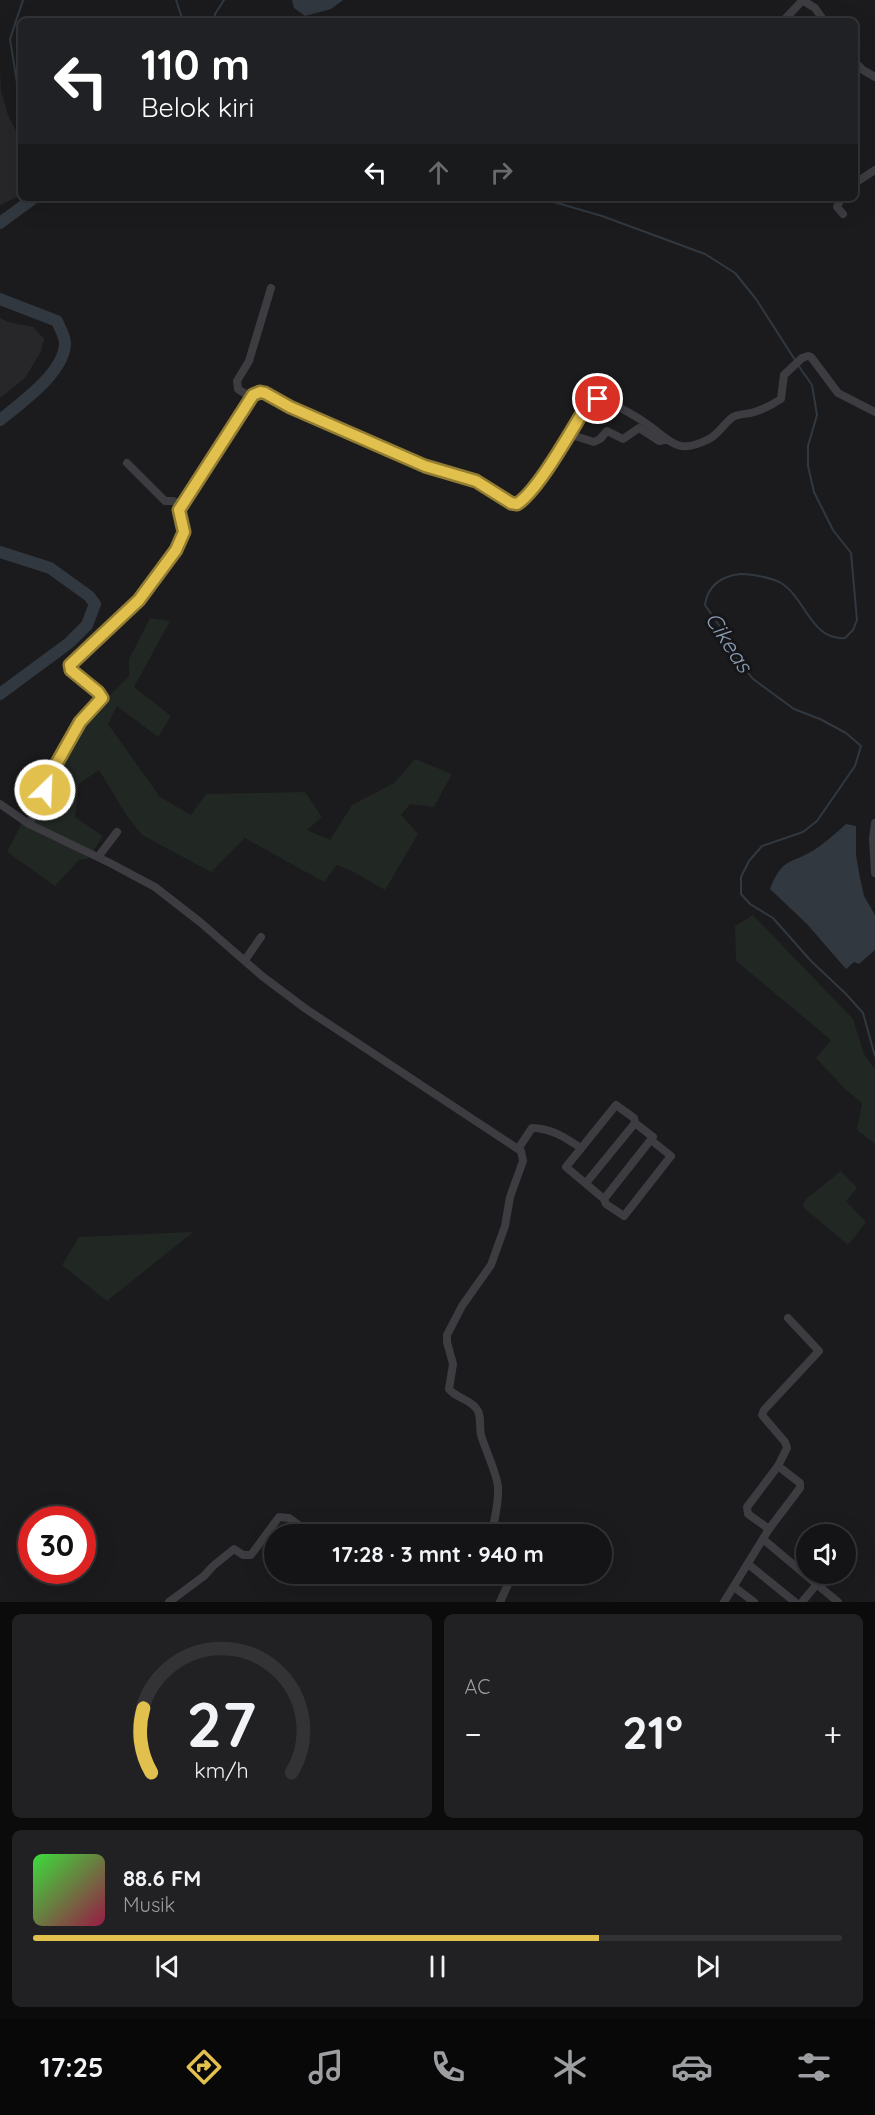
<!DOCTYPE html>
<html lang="id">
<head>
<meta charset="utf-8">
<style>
	:root { --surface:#141416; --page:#212123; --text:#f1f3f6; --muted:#9d9ea1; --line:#333335; --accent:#e2c04d }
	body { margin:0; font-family:Quicksand,sans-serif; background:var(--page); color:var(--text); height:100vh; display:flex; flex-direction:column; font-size:22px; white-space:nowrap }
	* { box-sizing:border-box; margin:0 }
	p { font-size:20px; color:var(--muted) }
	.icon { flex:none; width:33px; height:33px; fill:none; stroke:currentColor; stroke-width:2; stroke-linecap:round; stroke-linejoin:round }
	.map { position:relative; height:1602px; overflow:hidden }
	.drawer { display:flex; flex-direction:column; gap:12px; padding:12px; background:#0b0b0c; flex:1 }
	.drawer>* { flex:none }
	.top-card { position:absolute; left:18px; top:18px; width:840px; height:183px; border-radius:9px; box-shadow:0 6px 24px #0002,0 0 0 2px var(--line); background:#202124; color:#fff; overflow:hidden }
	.fabs { position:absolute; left:796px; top:1524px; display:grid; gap:12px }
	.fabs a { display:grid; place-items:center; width:60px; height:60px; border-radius:50%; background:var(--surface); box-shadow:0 6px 24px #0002,0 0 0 2px var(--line); font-size:30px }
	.speed { position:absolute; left:18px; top:1506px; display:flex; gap:12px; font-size:30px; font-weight:700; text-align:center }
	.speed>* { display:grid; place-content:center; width:78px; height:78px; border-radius:50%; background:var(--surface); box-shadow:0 6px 24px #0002,0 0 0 2px var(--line); line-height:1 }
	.speed .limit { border:9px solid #d22; background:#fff; color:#111 }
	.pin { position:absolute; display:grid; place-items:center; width:51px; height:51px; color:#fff; margin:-26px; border:3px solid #fff; border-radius:50%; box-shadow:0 2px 6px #0007 }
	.me { position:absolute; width:66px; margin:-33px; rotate:24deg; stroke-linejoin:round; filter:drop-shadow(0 0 4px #0008) }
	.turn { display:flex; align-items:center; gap:21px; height:126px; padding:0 24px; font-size:27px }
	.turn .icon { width:78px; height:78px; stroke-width:2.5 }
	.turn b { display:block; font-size:42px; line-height:51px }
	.lanes { display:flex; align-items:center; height:57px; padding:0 24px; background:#0003; justify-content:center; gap:30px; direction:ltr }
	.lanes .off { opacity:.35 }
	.big { font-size:45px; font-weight:700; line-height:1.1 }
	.drawer .widget { flex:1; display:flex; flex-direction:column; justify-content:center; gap:9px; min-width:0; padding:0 21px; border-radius:9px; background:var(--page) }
	.drawer .dial { align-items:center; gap:0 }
	.dial svg { height:156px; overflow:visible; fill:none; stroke:var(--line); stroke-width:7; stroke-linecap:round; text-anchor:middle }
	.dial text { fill:var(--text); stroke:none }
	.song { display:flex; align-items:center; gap:18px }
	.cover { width:72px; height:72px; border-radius:9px; background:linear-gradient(135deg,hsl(120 70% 55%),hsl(340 70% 35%)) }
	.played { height:6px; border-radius:3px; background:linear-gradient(90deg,var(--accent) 70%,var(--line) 70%) }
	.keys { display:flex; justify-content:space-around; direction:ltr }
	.heat { display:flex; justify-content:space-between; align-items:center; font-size:33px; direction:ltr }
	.drawer .tiles { flex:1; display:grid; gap:12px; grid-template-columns:1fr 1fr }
	.widget:last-child { grid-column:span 2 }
	.trip { position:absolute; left:264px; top:1524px; width:348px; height:60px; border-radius:30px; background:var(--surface); box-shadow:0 6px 24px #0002,0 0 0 2px var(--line); font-weight:700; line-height:60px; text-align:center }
	.menu { display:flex; height:96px; justify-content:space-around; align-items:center; background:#080809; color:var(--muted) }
	.menu .icon { width:42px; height:42px }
	.menu .selected { color:var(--accent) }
	.menu b { font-size:27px; color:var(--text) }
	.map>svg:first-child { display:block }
	.built { fill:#27272a }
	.green { fill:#212723 }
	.water { fill:#313840 }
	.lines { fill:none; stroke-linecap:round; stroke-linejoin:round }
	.stream { stroke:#313840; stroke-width:2 }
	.river { stroke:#313840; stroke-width:12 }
	.minor { stroke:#3c3c41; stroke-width:8 }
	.route-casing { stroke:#937d32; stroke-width:15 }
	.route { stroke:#e2c04d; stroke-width:10 }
	.labels { text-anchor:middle; stroke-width:6; stroke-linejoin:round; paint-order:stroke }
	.water-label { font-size:22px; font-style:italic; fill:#899bb2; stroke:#161618 }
</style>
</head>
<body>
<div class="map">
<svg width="875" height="1602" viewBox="0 0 875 1602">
	<rect width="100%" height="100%" fill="#1b1b1d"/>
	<g class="built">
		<path d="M0,70L1,91L8,115L21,141V195L0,205Z"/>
		<path d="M0,318L8,322L33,327L44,339L41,351L25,378L0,398Z"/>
	</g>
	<g class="green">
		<path d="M150,618L170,621L134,687L171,716L158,737L117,706L108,724L160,797L191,815L206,794L305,792L322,817L307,830L330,840L352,805L394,783L415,759L452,774L434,807L410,804L401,815L418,834L385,890L352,871L337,865L324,882L245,838L211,872L142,835L127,816L99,770L79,784L75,817L103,836L88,859L79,860L55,886L7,852L25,817L31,821L85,720L129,676V659Z"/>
		<path d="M753,915L853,1019L864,1054L875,1069V1144L857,1130L862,1103L845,1089L816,1058L831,1040L736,961L735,926Z"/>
		<path d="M841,1171L857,1188L846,1201L866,1222L848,1245L802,1206L807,1198Z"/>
		<path d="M193,1232L107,1301L62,1265L79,1237Z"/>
	</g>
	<g class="water">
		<path d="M292,0H343L331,9L305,16L294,8Z"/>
		<path d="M846,824L856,826V855L860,878L864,896L875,915V950L859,964L854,962L846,969L807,924L770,889C783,857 789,865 814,850C825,843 836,833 846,824Z"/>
	</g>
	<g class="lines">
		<g class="stream">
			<path d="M176,0L183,21"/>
			<path d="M214,21L215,14L224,0"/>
			<path d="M21,99L18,89L10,39L23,0"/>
			<path d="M474,198H515"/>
			<path d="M540,198L602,216L705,254L735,273L756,299L795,360"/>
			<path d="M798,365L812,385L817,415L808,446V466L814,492L833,530L851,553L857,620L853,630L845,638C811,641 806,598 781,583C773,578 763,577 754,575C743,574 737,573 727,577C714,582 707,591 705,605L723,631L729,649L753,679L794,709L820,719L846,733L861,746L855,766L817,821L803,832L762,846L749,861L741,877V894L750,904L773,918L811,961L846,994L863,1013L875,1056"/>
		</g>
		<g class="river">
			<path d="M0,223L34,198"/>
			<path d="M0,299L57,321C59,327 65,336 65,343C65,372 21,403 0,420"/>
			<path d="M0,552L50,568L89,596L95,604L87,625L69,643L0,694"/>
		</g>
		<g class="minor">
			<path d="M802,0L815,8L824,21"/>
			<path d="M783,21L802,1"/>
			<path d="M855,62L863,70L875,77"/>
			<path d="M855,183L875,170"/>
			<path d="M841,198L837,207L843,214"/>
			<path d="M271,288L249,361L237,381L238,389C247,396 250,395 260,392L290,407L425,466L476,481L511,503L517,504L531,491L589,402L593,399C608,399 638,417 651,427C674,444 679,454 709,439C719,434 724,423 733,417C739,414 745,414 751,413C762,410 772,405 781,399L784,375L802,358L808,356L811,357L838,393L875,412"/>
			<path d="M568,434L594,442L600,439L607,431L623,439L639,428L659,441L665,440"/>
			<path d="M127,463L165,501H173L182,505"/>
			<path d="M0,804L29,824L110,863L155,887L200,922L262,976L306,1009L521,1151L523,1161L510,1197L505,1226L491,1265L462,1306L447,1335V1342L453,1364L449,1389C456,1398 469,1399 476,1408C482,1415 479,1426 481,1435C485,1449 498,1476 498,1488C499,1503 494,1520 492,1534"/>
			<path d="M875,823L873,839L875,873"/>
			<path d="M29,824L72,735L84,716L102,698L98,692L71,670L70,665L139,600L176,550L184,532L179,510L253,395"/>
			<path d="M98,857L117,832"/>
			<path d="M245,960L261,937"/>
			<path d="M518,1149L532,1128C551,1128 566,1138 581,1148"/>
			<path d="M586,1183L635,1123"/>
			<path d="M604,1199L653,1137L635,1123L634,1118L616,1105L566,1167L604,1199L606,1204L624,1216L671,1156L651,1140"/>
			<path d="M769,1529L748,1514L747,1507L778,1466L787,1448L785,1442L762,1415L764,1410L819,1351L788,1318"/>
			<path d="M353,1533L355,1534"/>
			<path d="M763,1539L838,1602"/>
			<path d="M748,1564L795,1602"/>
			<path d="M417,1574L423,1576L428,1574"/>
			<path d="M500,1574L509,1582L500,1602"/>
			<path d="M734,1587L754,1602"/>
			<path d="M169,1602L204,1576L213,1566L234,1549L243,1555H251L279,1517L289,1518L307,1531"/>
			<path d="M724,1602L769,1529L800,1488V1483L778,1466"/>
			<path d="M802,1602L817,1584"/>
		</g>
	</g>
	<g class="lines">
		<g class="route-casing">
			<path id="route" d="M45,790L58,761L80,722L102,698L98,692L71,670L70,665L139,600L176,550L184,532L179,510L253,395L260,392L265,393L290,407L425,466L476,481L511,503L517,504C539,490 573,427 589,402L593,399H598"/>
		</g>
		<use href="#route" class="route"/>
	</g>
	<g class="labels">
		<g class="water-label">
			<text transform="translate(729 642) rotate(57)" y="8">Cikeas</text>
		</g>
	</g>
</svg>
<div class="fabs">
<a><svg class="icon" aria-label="sound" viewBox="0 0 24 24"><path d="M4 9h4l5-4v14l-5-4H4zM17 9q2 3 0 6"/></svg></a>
</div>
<div class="speed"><div class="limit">30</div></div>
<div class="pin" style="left:598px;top:399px;background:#d93025"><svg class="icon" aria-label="arrive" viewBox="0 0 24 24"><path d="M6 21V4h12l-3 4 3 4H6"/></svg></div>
<svg class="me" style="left:45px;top:790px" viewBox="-20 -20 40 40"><circle r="17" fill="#e2c04d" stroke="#fff" stroke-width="3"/><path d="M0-11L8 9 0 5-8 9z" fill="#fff"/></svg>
<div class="trip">17:28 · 3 mnt · 940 m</div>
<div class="top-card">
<div class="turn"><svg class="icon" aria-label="left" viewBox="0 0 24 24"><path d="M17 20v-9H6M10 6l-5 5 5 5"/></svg><div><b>110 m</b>Belok kiri</div></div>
<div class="lanes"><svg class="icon" aria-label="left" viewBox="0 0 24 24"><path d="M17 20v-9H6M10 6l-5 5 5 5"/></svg><svg class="icon off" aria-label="ahead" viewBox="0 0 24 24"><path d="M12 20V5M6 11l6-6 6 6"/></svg><svg class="icon off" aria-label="right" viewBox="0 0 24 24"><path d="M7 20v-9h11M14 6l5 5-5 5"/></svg></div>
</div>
</div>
<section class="drawer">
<div class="tiles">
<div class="widget dial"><svg viewBox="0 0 100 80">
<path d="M14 69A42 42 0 1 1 86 69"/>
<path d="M14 69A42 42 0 0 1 10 36" stroke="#e2c04d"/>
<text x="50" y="56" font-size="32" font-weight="700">27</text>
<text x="50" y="72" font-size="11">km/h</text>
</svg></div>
<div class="widget"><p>AC</p>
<div class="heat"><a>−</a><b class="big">21°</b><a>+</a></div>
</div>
<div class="widget">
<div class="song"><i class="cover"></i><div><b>88.6 FM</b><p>Musik</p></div></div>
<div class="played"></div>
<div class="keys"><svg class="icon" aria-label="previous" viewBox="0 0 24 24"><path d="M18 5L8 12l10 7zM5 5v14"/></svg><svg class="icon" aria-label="pause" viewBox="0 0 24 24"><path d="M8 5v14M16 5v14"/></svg><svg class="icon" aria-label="next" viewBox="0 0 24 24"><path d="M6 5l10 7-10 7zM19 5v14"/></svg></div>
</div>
</div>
</section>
<nav class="menu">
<b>17:25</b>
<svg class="icon selected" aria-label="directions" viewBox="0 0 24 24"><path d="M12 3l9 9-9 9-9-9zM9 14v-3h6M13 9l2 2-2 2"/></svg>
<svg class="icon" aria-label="music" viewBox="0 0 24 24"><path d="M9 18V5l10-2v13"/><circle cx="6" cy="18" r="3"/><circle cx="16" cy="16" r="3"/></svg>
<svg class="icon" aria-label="phone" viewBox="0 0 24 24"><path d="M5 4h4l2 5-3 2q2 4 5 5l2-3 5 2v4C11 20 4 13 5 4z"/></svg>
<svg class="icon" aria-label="climate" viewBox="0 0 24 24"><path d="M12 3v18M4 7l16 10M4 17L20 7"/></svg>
<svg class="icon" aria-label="car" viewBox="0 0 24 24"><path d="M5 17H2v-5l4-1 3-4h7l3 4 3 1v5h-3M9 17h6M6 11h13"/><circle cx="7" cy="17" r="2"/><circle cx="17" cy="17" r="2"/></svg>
<svg class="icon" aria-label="filters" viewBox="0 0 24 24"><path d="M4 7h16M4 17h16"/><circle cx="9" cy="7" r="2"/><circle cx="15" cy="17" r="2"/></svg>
</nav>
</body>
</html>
